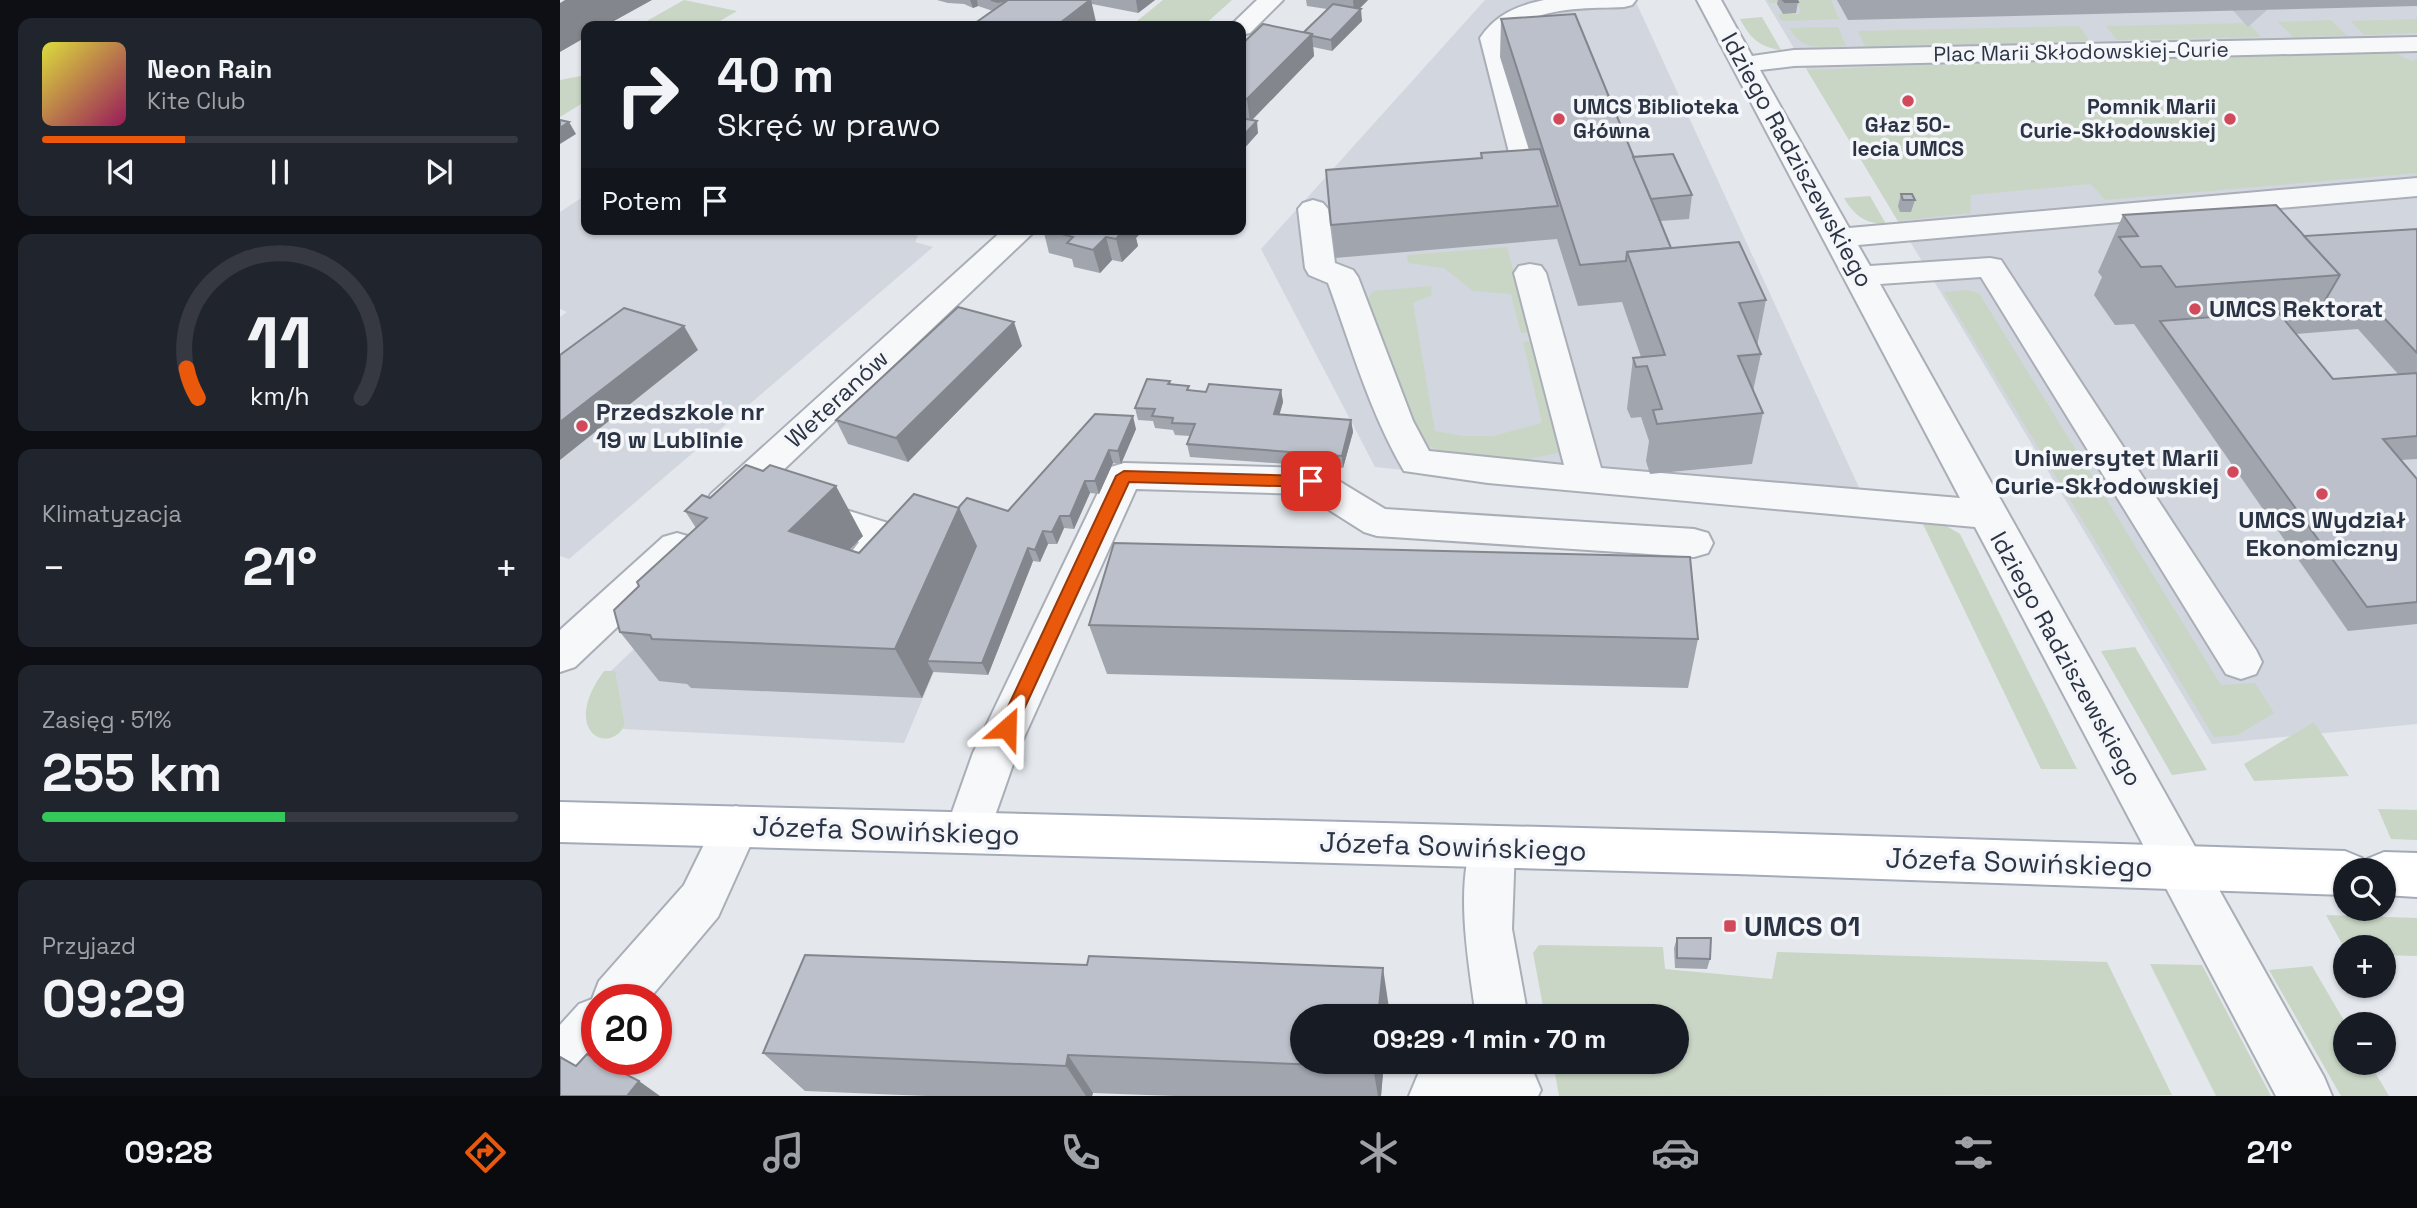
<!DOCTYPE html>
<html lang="pl">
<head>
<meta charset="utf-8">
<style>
	:root { --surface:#171b24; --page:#20242c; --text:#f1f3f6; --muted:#9ea1a6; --line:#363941; --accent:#ea580c }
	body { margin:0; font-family:"Space Grotesk",sans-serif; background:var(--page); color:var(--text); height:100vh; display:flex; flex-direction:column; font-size:26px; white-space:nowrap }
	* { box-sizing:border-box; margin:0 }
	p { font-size:23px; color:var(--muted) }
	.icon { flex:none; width:38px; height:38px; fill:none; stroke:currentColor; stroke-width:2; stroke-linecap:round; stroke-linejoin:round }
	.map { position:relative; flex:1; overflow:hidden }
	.details { display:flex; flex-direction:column; gap:18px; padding:18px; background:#0d0f14; width:560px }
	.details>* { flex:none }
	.hud { position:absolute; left:21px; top:21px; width:665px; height:214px; border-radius:14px; box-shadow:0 2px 5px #0004; background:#171b24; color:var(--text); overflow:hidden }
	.buttons { position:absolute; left:1773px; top:858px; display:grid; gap:14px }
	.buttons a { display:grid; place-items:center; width:63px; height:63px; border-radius:50%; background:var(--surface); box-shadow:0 2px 5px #0004; font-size:35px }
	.speed { position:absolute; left:21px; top:984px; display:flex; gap:14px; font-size:35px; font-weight:700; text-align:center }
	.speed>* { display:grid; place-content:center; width:91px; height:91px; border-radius:50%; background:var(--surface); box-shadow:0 2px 5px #0004; line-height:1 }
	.speed .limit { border:10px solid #d22; background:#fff; color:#111 }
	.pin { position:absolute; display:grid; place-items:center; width:60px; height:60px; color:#fff; margin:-30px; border-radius:14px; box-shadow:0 4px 10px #0006 }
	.me { position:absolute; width:77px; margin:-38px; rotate:25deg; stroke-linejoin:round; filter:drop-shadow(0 0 5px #0008) }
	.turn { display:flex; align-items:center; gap:24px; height:147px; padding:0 21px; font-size:32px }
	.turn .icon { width:91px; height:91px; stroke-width:2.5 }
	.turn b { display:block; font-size:49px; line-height:60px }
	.then { display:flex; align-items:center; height:66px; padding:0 21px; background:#0003; gap:14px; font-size:26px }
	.big { font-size:52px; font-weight:700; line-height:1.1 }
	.details .widget { flex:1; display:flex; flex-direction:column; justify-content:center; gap:10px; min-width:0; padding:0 24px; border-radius:14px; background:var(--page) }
	.details .dial { align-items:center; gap:0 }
	.dial svg { height:182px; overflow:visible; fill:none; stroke:var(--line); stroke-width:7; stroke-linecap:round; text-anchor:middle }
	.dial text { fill:var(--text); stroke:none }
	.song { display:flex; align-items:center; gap:21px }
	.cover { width:84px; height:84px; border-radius:10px; background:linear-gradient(135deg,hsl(60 70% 55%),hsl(330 70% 35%)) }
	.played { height:7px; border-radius:4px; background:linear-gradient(90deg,var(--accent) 30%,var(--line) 30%) }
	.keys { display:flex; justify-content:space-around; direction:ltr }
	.heat { display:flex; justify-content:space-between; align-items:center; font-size:38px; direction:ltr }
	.charge { height:10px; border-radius:5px; background:linear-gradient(90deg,#34c759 51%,var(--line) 0) }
	.trip { position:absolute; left:730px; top:1004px; width:399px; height:70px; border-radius:35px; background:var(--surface); box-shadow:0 2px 5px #0004; font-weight:700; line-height:70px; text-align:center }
	.dock { display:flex; height:112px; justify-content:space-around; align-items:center; background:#090b0e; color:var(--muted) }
	.dock .icon { width:49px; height:49px }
	.dock .on { color:var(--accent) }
	.dock b { font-size:32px; color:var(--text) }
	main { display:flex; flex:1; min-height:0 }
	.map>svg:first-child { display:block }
	.built { fill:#d2d6de }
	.green { fill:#c9d6c5 }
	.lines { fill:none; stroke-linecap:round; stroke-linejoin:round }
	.minor-tunnel { stroke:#bfc3cb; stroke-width:27; stroke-dasharray:27 14; stroke-linecap:butt }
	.minor-casing { stroke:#a9aeb7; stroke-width:4 }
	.major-casing { stroke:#a3abb8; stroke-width:4 }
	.minor { fill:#f7f8fa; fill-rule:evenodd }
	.major { fill:#fff; fill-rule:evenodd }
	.wall { fill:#a1a5ae; fill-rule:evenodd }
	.shaded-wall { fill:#83868d }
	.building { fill:#bbc0ca; stroke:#83868d; stroke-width:2 }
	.route { fill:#ea580c; stroke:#983908; stroke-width:2 }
	.poi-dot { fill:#d1495b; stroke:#f4f6f9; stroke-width:2.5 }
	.labels { text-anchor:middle; stroke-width:7; stroke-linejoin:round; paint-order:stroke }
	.far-street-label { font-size:21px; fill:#2b3445; stroke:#f4f6f9 }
	.far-poi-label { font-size:21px; font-weight:bold; fill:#2b3445; stroke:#f4f6f9; text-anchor:start }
	.street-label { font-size:24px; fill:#2b3445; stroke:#f4f6f9 }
	.poi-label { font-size:24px; font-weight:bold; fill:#2b3445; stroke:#f4f6f9; text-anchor:start }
	.near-street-label { font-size:28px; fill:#2b3445; stroke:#f4f6f9 }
	.near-poi-label { font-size:28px; font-weight:bold; fill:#2b3445; stroke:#f4f6f9; text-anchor:start }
</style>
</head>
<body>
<main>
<section class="details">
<div class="widget">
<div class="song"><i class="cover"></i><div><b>Neon Rain</b><p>Kite Club</p></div></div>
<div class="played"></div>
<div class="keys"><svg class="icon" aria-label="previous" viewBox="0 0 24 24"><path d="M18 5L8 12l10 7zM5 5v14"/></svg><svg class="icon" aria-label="pause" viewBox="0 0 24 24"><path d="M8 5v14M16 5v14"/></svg><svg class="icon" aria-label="next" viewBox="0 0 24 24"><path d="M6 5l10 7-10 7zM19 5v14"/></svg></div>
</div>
<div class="widget dial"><svg viewBox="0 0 100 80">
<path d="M14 69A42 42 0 1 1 86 69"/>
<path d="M14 69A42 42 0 0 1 9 56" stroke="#ea580c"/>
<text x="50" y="56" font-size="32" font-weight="700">11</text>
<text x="50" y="72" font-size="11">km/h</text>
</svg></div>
<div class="widget"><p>Klimatyzacja</p>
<div class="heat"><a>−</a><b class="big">21°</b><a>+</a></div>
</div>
<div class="widget"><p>Zasięg · 51%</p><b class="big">255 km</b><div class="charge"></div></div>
<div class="widget"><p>Przyjazd</p><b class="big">09:29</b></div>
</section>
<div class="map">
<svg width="1857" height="1096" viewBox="0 0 1857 1096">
	<rect width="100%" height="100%" fill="#e4e7ec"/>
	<g class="built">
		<path d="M925,0H1075L1313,518L815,467L701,249Z"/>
		<path d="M1205,0H1857V724L1652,744Z"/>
		<path d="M26,195V229H330L358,236L355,242L373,247L9,559L0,556V317L7,312L0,309V212Z"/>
		<path d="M234,495L422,558L344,743L63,729L65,725L56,674L51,671Z"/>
	</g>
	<g class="green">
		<path d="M124,0L177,11L151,26H78Z"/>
		<path d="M603,0H672L643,26H571Z"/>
		<path d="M1208,0H1271L1279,19L1225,21L1221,20L1218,14H1239L1241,11L1236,2L1210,3Z"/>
		<path d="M1202,17L1221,50C1199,47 1190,38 1180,19Z"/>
		<path d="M1857,19V33L1804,35L1791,21Z"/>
		<path d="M1771,20L1787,36L1733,37L1718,22Z"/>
		<path d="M1688,23L1701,37L1557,40L1546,26Z"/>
		<path d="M1519,26L1530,41L1305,47L1298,31Z"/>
		<path d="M1278,27L1286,46C1263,46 1242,53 1230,28Z"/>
		<path d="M1827,49L1851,61L1857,59V173L1545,200L1531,184L1411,195L1410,213L1338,221L1247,70L1550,57Z"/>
		<path d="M26,75V101L0,117V80Z"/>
		<path d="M1310,196L1326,224C1305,224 1294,215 1284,198Z"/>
		<path d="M947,247L970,332L961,333L951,294L913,291L884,268L848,263L847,255Z"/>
		<path d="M871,286L872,295L853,303L875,431L903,436H933L982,423L963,342L973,341L999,453L945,463L888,456L858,440L802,309L813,291Z"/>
		<path d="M1406,290L1419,293L1661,685L1695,683L1714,713L1678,735L1654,737L1384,292Z"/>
		<path d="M1360,518L1378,521L1400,534L1517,769H1481Z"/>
		<path d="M1575,647L1647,770L1612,775L1541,651Z"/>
		<path d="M44,671H54L56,674L65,725C48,757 0,730 44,671Z"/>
		<path d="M1754,722L1789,776L1694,781L1684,764Z"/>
		<path d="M1818,809L1857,810V840L1831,839Z"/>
		<path d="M1766,915L1857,918V956L1824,955V947L1785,949Z"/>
		<path d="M979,945L1103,947L1105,969L1212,979L1217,952L1547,962L1612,1095L999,1096L993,1062H1116V1017H985L973,953Z"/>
		<path d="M1590,964L1642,965L1711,1096H1656Z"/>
		<path d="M1752,966L1786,1024L1785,1062H1809L1829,1096H1781L1709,970Z"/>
	</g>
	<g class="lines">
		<path class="minor-tunnel" d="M1682,0L1698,18"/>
		<g class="minor-casing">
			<g id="minor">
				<path d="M697,0H723L690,33L681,35V26H670Z"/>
				<path d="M984,0H1076L1072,5L1064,7C1024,9 972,5 945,39L982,172L978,178L968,181L958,178L954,172L920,38C936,14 957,6 984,0Z"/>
				<path d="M1137,0H1161L1192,56L1234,50L1857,37V51L1234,66L1200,70L1289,228L1857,178V196L1298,245L1310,266L1430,258L1441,260L1696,650L1702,662L1696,674L1681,679L1666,674L1421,277L1320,284L1764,1077L1772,1096H1716L1415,527L928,483L844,471C810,413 791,346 768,283L749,275L745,268L738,209L743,203L753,200L763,203L768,209L775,263L793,270L798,277L853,421L869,451L1004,465L954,273L959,266L970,264L981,266L986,273L1041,468L1400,498Z"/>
				<path d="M444,229H477L177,514L164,517L151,514L145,504L151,494Z"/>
				<path d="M564,463L751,468L764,472L825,509L1134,529L1148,533L1153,543L1148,553L1134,557L817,536L804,532L744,494L576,489L457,753L424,847L408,853L392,847L385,832L413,753L546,476L551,467Z"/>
				<path d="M247,498L341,527L346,537C333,560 315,582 288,573L283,563L299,542L234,522L228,512L234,502Z"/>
				<path d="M117,533L131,537L136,547L131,557L15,667L0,672V630L103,537Z"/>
				<path d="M176,806L192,812L199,826L158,917L89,999H37V1059H39L19,1084L0,1091V1025L19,1004L32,999L39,981L124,885L160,812Z"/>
				<path d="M932,826L948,832L955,847L952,929L968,1017H916C909,965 893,881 916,832Z"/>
				<path d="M954,1063L973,1071L981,1090L978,1096H849L859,1072L878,1064Z"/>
			</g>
		</g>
		<g class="major-casing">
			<path id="major" d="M0,802L1176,832L1785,851L1802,858L1805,864L1807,859L1824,852L1857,853V897L1824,895V870H1785V895L1176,874L0,842Z"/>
		</g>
		<use href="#minor" class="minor"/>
		<use href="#major" class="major"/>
	</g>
	<g class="wall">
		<path d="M377,0H595L578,13L532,4L433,11L418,6L413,8L404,4L388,3Z"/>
		<path d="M746,0H808L799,9L802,21L772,51L753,47L754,56L692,120L698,133L681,152V45L744,32L767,9L747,6Z"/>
		<path d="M1218,0H1237L1238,2L1236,13L1223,14L1217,4Z"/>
		<path d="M1277,0H1857V6L1288,20Z"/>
		<path d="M941,19L1073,157L1132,195L1129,219L1100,221L1111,248L1206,300L1197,346L1201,354L1193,391L1203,413L1192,464L1090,474L1086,461L1089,441L1081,417L1071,418L1067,409L1073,358L1081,357L1062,302L1018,306L997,239L775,258L766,170L921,158V153L969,150L940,57Z"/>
		<path d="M1341,194L1355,200L1351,212H1340L1338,206Z"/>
		<path d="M1563,215L1744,236L1857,229V459L1841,460L1857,479V624L1788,631L1574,324L1555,325L1534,295L1542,277L1538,272ZM1798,329L1838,374L1773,379L1736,334Z"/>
		<path d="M483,229H584L576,238L578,246L562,262L552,260L540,273L514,267L512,259L489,253Z"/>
		<path d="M462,346L348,462L288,444L276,420Z"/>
		<path d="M610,381L611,384L630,390L646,392L721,390L723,402L719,415L791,420L793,432L783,468L630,457L627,444L630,436L615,435L613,430L595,428L593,421L578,420L575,408Z"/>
		<path d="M576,429L561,464L553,463L539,494L530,493L514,529L504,528L497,544H488L480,562L473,561L428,675L373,672L362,698L131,688L127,684L99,681L60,632L79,586L136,528L125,511L303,536L289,550L299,553L398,508L448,511Z"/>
		<path d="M529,625L1138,639L1128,688L547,674Z"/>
		<path d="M1117,938L1150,959L1147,969L1115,968L1114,948Z"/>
		<path d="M829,1008L828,1017H742V1062H824L821,1096H615L533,1093L532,1096H367L245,1091L203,1053Z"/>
	</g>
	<g class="shaded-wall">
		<path d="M5,0H92L45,26H26V37L0,52V3Z"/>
		<path d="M410,0H417L418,6L413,8Z"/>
		<path d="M531,0L537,26H496Z"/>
		<path d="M576,0H595L578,13Z"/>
		<path d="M793,0H808L794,14Z"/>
		<path d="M801,9L802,21L772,51L771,40Z"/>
		<path d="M752,34L754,56L690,122L687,99Z"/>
		<path d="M697,121L698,133L681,152V138Z"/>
		<path d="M9,122L16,134L0,144V128Z"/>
		<path d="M565,229H584L576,238L578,246L562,262L556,239Z"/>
		<path d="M546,237L552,260L540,273L533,250Z"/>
		<path d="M454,322L462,346L348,462L336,438Z"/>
		<path d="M124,326L138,350L0,460V422Z"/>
		<path d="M721,390L723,402L716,427L714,414Z"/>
		<path d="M573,416L576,429L561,464L558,451Z"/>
		<path d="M791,420L793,432L783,468L782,456Z"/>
		<path d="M549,450L553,463L539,494L535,481Z"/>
		<path d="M525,481L530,493L514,529L510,516Z"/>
		<path d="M276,486L303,536L259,581L229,531Z"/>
		<path d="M399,508L421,558L367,661L373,672L362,698L335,649Z"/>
		<path d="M500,516L504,528L497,544L492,532Z"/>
		<path d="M483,531L488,544L480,562L475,550Z"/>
		<path d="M468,548L473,561L428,675L422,663Z"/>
		<path d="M823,968L829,1008L828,1017H818Z"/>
		<path d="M508,1055L533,1093L532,1096H526L506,1066Z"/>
		<path d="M814,1062H824L821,1096H818L813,1067Z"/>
		<path d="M79,1081L100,1096H67Z"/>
	</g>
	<g class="building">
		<path d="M431,0H448L438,2Z"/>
		<path d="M448,0H530L496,26H411Z"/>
		<path d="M1223,0H1237L1238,2H1225Z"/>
		<path d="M773,4L801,9L771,40L752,36V34L744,32Z"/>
		<path d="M1015,14L1111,248L1067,252L1066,261L1020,265L941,19Z"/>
		<path d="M703,24L752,34L687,99L681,98V45Z"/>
		<path d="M681,118L697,121L681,138Z"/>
		<path d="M0,120L9,122L0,128Z"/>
		<path d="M980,149L998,206L771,225L766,170L922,158L921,153Z"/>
		<path d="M1113,154L1132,195L1091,199L1073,157Z"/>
		<path d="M1341,194H1352L1355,200H1343Z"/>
		<path d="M1716,205L1780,275L1616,287L1601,266L1581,267L1559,237L1578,236L1563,215Z"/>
		<path d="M483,229H565L556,239L546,237L533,250L507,243L513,237Z"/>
		<path d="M1857,229V353L1813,306L1760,309L1780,275L1744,236Z"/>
		<path d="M1179,242L1206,300L1179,303L1201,354L1178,356L1203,413L1097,424L1093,410L1102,409L1087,366L1076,367L1073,358L1105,355L1067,252Z"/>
		<path d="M398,307L454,322L336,438L276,420Z"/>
		<path d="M64,308L124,326L0,422V355Z"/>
		<path d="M1718,312L1773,379L1857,373V436L1823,439L1857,479V602L1807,607L1600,321Z"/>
		<path d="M587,379L610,381L608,384L629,386L627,390L646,392L649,384L721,390L714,414L791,420L782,456L627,444L635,424L612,423L613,418L592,416L595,409L575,408Z"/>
		<path d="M535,414L573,416L558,451L549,450L535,481H525L510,516H500L492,532L483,531L475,550L468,548L422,663L367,661L416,546L398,508L407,498L448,511Z"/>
		<path d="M186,465L203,471L210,465L276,486L229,531L299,553L354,494L399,508L335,649L92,639L90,635L60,632L54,610L79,586L77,582L147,518L125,511L142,495L150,498Z"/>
		<path d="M554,543L1130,557L1138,639L529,625Z"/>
		<path d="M1117,938H1151L1150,959L1117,958Z"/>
		<path d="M245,955L527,965L529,956L823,968L818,1017H742V1062H814L813,1067L508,1055L506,1066L203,1053Z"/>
		<path d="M27,1054L79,1081L67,1096H0V1057L16,1066Z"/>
	</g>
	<path class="route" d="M564,471L751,476L759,481L751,487L569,482L453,733L447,735L441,733L438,728L556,476Z"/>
	<g class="poi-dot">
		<circle cx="1348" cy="101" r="7"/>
		<circle cx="999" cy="119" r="7"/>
		<circle cx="1670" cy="119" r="7"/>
		<circle cx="1635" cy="309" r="7"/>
		<circle cx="22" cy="426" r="7"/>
		<circle cx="1673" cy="472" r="7"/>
		<circle cx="1762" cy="494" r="7"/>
		<rect x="1163" y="919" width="14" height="14" rx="3.5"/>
	</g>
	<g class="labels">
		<g class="far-street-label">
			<text transform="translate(1521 52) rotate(-1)" y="7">Plac Marii Skłodowskiej-Curie</text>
		</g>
		<g class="far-poi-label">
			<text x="1013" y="114">UMCS Biblioteka<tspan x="1013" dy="24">Główna</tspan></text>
			<text x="1656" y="114" text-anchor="end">Pomnik Marii<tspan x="1656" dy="24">Curie-Skłodowskiej</tspan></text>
			<text x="1348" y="132" text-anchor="middle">Głaz 50-<tspan x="1348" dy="24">lecia UMCS</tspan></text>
		</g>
		<g class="street-label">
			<text transform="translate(1237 160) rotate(61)" y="8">Idziego Radziszewskiego</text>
			<text transform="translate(277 399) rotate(-43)" y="8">Weteranów</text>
			<text transform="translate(1506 659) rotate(61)" y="8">Idziego Radziszewskiego</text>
		</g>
		<g class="poi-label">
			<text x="1649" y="317">UMCS Rektorat</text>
			<text x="36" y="420">Przedszkole nr<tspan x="36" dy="28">19 w Lublinie</tspan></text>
			<text x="1659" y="466" text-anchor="end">Uniwersytet Marii<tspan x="1659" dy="28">Curie-Skłodowskiej</tspan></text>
			<text x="1762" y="528" text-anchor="middle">UMCS Wydział<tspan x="1762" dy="28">Ekonomiczny</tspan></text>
		</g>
		<g class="near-street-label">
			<text transform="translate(326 830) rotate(2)" y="10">Józefa Sowińskiego</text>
			<text transform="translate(893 846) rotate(2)" y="10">Józefa Sowińskiego</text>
			<text transform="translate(1459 862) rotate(2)" y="10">Józefa Sowińskiego</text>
		</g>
		<g class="near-poi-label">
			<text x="1184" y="936">UMCS 01</text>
		</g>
	</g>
</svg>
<div class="buttons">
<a><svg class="icon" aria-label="search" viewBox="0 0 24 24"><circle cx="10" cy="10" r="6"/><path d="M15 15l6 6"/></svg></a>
<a>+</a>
<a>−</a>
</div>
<div class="speed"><div class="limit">20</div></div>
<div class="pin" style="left:751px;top:481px;background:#d93025"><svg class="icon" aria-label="arrive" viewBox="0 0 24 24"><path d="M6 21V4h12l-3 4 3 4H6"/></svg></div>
<svg class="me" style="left:447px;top:728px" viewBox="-20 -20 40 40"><path d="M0-17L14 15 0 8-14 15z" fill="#ea580c" stroke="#fff" stroke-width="4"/></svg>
<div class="trip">09:29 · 1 min · 70 m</div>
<div class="hud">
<div class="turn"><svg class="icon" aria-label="right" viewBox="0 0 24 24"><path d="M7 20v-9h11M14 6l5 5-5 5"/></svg><div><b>40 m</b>Skręć w prawo</div></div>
<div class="then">Potem<svg class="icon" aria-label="arrive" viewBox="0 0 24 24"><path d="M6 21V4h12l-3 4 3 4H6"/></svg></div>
</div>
</div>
</main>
<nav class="dock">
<b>09:28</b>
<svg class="icon on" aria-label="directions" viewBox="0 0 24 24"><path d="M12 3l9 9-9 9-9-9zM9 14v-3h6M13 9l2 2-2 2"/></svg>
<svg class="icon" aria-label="music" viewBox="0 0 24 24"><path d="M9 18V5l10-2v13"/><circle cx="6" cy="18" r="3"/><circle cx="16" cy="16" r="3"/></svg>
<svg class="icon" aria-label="phone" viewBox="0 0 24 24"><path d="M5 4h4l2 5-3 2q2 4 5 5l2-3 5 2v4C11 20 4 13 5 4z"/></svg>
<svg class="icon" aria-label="climate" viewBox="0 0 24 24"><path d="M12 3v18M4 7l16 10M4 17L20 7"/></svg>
<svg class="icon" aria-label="car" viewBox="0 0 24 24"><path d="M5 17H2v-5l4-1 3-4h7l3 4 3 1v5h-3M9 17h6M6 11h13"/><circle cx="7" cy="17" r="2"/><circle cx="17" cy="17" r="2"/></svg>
<svg class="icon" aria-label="filters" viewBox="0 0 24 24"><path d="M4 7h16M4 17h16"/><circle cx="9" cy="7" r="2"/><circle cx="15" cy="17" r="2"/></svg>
<b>21°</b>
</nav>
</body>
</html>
